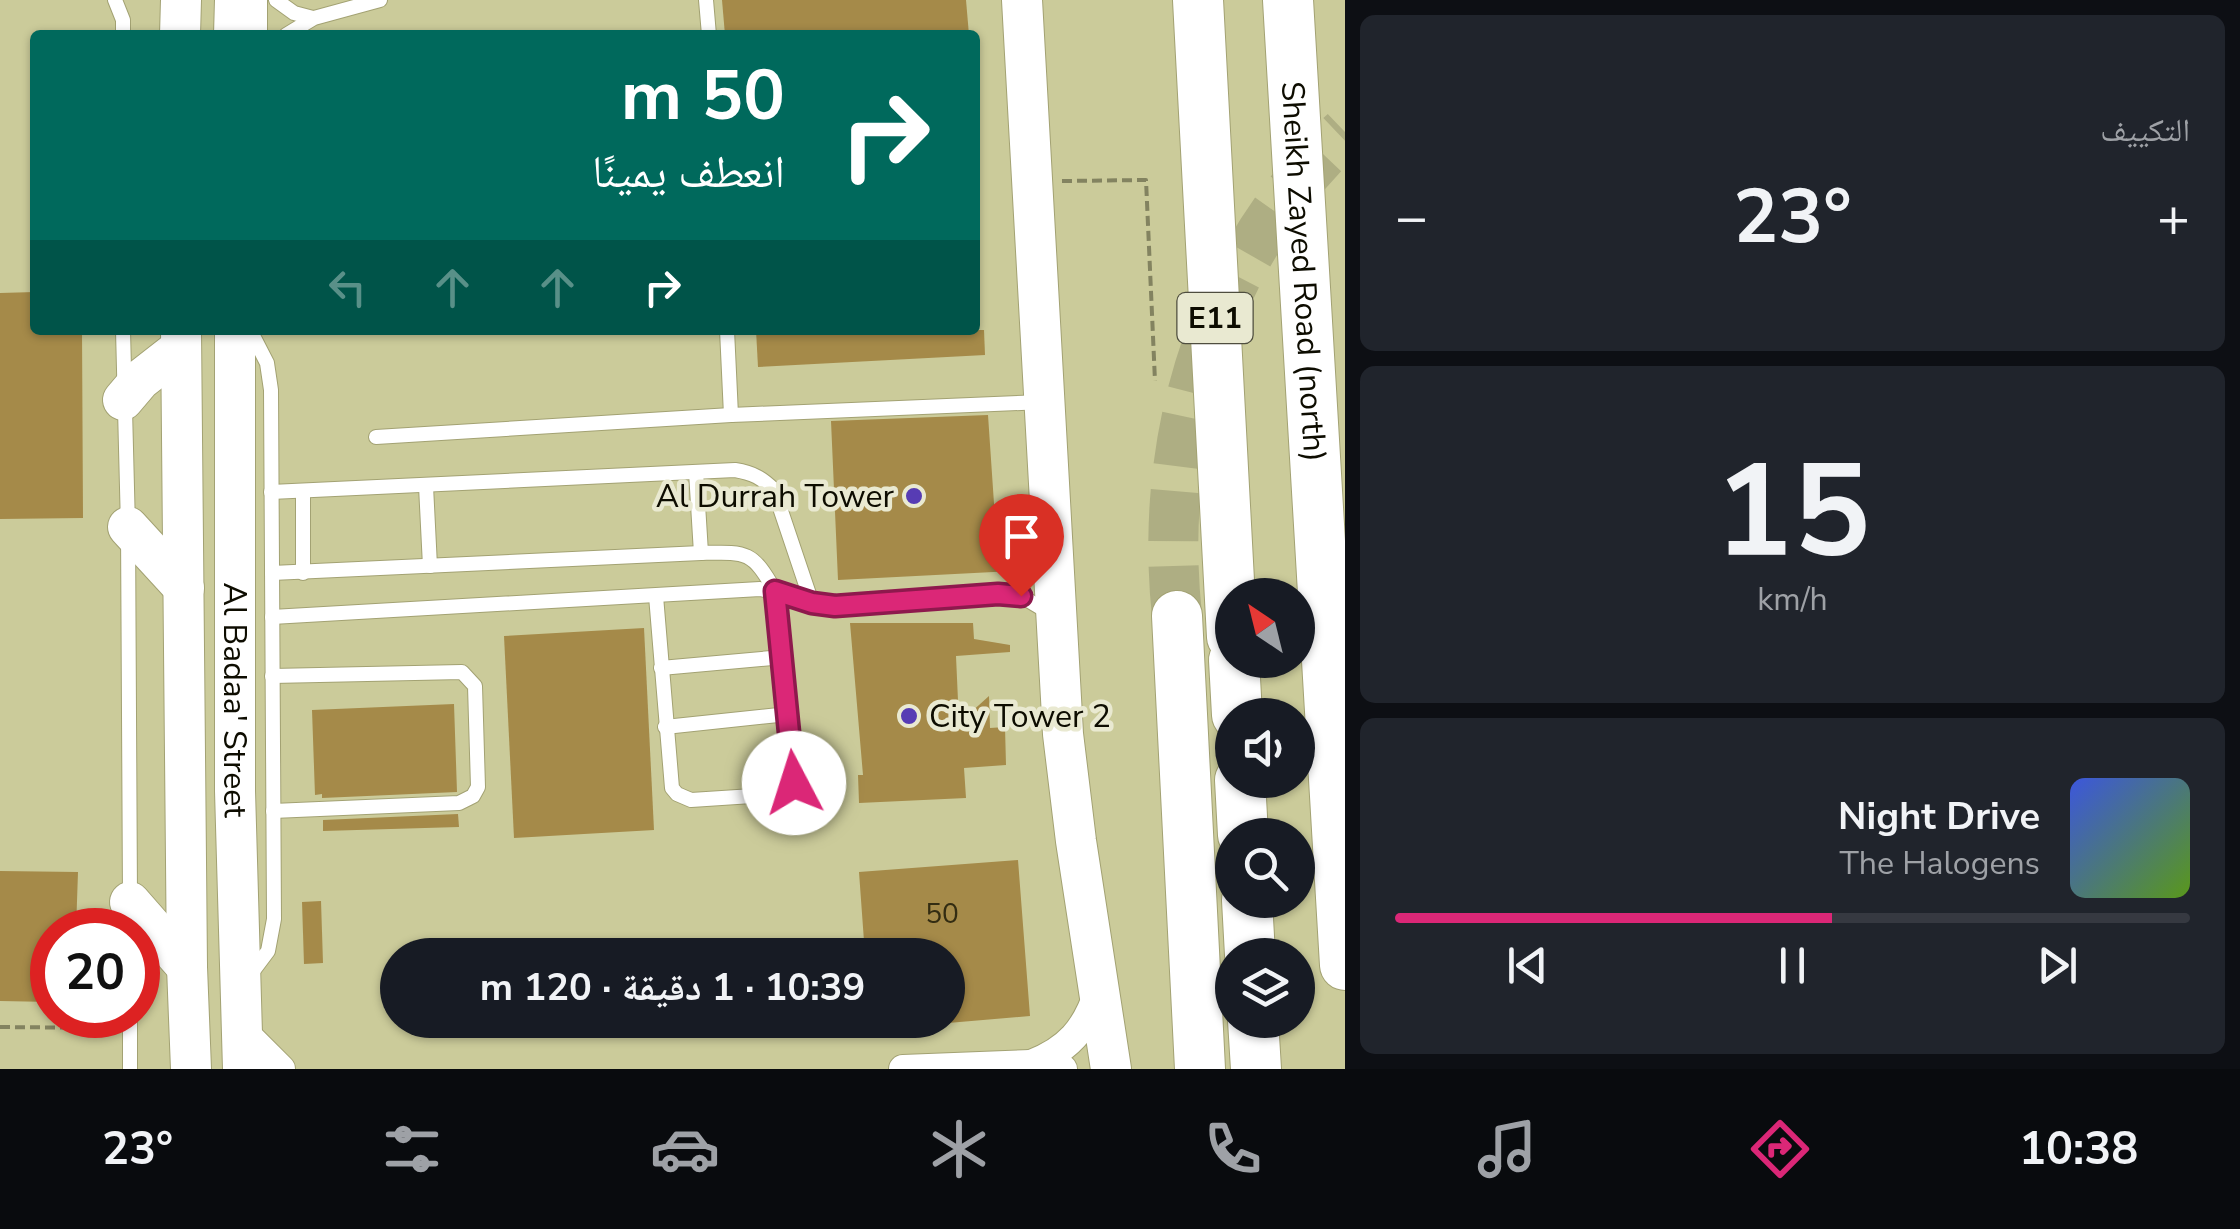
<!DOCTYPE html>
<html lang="ar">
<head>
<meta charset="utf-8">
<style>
	:root { --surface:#171b24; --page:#20242c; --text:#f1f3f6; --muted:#9ea1a6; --line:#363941; --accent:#db2777 }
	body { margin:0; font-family:"Nunito Sans","Noto Naskh Arabic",sans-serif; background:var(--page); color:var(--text); direction:rtl; height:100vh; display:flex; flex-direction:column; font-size:38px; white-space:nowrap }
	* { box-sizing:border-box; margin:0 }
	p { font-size:32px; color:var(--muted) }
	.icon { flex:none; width:55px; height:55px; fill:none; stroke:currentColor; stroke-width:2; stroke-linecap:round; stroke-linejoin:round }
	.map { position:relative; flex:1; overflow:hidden; direction:ltr }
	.details { display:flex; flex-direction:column; gap:15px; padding:15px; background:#0d0f14; width:895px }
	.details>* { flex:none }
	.banner { position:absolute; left:30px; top:30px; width:950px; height:305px; border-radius:10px; box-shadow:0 2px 8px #0004; direction:rtl; background:#00695c; color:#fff; overflow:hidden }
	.needle { width:65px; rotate:325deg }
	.buttons { position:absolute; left:1215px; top:578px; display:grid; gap:20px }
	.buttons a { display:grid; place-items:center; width:100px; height:100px; border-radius:50%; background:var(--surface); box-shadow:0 2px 8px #0004; font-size:50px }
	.speed { position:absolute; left:30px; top:908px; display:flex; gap:20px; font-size:50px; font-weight:700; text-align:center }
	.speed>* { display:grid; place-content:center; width:130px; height:130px; border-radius:50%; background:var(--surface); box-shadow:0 2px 8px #0004; line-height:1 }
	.speed .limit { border:15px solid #d22; background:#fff; color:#111 }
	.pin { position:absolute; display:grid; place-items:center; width:85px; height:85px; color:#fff; margin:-102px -42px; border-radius:50% 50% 50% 0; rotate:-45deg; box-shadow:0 0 10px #0007 }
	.pin .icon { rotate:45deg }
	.me { position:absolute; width:110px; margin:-55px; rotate:355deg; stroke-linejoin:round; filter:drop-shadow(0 0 8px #0008) }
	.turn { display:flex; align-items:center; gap:35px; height:210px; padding:0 30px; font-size:45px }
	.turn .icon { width:130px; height:130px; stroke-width:2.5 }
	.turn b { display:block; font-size:70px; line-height:85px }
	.lanes { display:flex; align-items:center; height:95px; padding:0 30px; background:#0003; justify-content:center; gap:50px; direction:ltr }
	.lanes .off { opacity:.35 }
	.big { font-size:75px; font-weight:700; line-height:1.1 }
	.details .tile { flex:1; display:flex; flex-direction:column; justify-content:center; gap:15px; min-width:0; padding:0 35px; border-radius:15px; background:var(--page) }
	.details .dial { align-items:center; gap:0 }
	.dial b { font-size:130px; line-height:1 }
	.song { display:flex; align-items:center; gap:30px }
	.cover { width:120px; height:120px; border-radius:15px; background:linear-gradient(135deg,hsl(230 70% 55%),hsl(90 70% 35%)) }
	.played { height:10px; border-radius:5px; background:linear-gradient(90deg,var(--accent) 55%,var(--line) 55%) }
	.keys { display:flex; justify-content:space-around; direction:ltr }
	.heat { display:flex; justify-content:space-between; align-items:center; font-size:55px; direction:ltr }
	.trip { position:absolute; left:380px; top:938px; width:585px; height:100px; border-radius:50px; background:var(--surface); box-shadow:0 2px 8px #0004; font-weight:700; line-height:100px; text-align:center; direction:rtl }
	.menu { display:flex; height:160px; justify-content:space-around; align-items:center; background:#090b0e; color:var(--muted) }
	.menu .icon { width:70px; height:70px }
	.menu .selected { color:var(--accent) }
	.menu b { font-size:45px; color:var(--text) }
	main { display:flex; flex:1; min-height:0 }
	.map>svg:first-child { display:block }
	.building { fill:#a58a49 }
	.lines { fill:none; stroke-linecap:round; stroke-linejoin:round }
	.highway-tunnel { stroke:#aeae83; stroke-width:50; stroke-dasharray:50 25; stroke-linecap:butt }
	.lane-casing { stroke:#a3a273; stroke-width:16 }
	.street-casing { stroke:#a3a273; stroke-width:30 }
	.secondary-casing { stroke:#a3a273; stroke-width:42 }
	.highway-casing { stroke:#a3a273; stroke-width:52 }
	.path { stroke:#838360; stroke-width:4; stroke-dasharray:10 5; stroke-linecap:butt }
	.lane { stroke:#fff; stroke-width:14 }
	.street { stroke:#fff; stroke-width:28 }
	.secondary { stroke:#fff; stroke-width:40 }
	.highway { stroke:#fff; stroke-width:50 }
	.route-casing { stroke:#8e194d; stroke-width:25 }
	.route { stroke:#db2777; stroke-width:18 }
	.poi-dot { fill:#573cb4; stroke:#e9e9d1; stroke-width:4 }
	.labels { text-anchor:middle; stroke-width:9; stroke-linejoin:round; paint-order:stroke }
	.number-label { font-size:28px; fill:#332c12 }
	.shield { fill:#e9e9d1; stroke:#4f4e3f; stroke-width:2.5 }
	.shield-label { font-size:30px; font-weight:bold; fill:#0d0c00 }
	.street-label { font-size:32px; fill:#0d0c00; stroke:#e9e9d1 }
	.poi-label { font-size:32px; fill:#0d0c00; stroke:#e9e9d1; text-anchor:end }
</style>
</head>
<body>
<main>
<section class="details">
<div class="tile"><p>التكييف</p>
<div class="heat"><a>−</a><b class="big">23°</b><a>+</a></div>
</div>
<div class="tile dial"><b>15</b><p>km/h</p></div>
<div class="tile">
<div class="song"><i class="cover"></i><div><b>Night Drive</b><p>The Halogens</p></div></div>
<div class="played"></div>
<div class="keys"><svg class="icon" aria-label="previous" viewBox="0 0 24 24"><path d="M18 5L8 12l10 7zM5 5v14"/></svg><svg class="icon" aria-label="pause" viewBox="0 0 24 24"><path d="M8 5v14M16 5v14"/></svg><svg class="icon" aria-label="next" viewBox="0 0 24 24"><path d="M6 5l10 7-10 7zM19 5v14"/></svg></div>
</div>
</section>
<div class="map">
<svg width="1345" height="1069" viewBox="0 0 1345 1069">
	<rect width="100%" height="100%" fill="#cbcb9a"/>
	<g class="building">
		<path d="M722,0H966L969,35H725Z"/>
		<path d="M35,292V330H82L83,518L0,519V293Z"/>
		<path d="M756,330H984L985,355L758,367Z"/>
		<path d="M988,415L996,533L1028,529L1031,584L1013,585V571L838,580L831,421Z"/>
		<path d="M850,623H973L974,639L1010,645V652L956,656L959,723L989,696L990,728L1005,727L1006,765L964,768L966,798L859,803L858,775H863Z"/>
		<path d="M644,628L654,830L514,838L504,636Z"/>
		<path d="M454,704L457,792L322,798V794L315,795L312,710Z"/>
		<path d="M458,814L459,827L323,831V820Z"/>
		<path d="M1018,860L1030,1016L948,1023V955H865L859,872Z"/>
		<path d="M0,871L78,872L76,930H52V1002L0,1001Z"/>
		<path d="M321,901L323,963L304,964L302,902Z"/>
	</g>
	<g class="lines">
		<path class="highway-tunnel" d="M1177,616C1158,437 1212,257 1345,132"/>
		<g class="lane-casing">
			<g id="lane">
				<path d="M115,0L123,20V35"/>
				<path d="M276,0L294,13L313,18"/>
				<path d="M706,0L709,35"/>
				<path d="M260,35V0"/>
				<path d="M286,35L314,18L380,0"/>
				<path d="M123,330L128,527L130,899"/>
				<path d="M250,330L267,363L271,390L274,919L268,951L250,975"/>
				<path d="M727,330L731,415"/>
				<path d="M376,437L731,415L1043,402"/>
				<path d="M696,472L701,553"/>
				<path d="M426,486L430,566"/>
				<path d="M271,492L735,470C753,473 762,478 774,490L812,603"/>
				<path d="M303,492V573"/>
				<path d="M272,573L701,553C746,552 752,550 775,591L794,775V783L784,794L691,800L677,794L672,788L656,596"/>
				<path d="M272,617L760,589L835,606L998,594L1021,596L1048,612"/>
				<path d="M661,668L783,657"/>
				<path d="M272,676L462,672L475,686L478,787L473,796L459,803L273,811"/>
				<path d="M665,727L788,714"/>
				<path d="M130,1015V1069"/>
			</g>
		</g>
		<g class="street-casing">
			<g id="street">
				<path d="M242,1030L281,1069"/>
				<path d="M1031,1064C1068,1050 1086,1029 1098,992"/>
				<path d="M903,1069L1031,1064L1063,1069"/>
			</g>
		</g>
		<g class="secondary-casing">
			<g id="secondary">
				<path d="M1022,0L1063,734L1076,841L1111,1069"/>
				<path d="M180,35L181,0"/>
				<path d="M234,35L235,0"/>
				<path d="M181,330L187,967L191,1069"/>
				<path id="s1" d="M235,330V791L243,1069"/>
				<path d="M123,400L140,380L181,348"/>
				<path d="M128,527L184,588"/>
				<path d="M130,902L187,967"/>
			</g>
		</g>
		<g class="highway-casing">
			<g id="highway">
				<path d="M1198,0L1232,637"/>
				<path id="s2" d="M1288,0L1345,965"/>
				<path d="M1177,616L1200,1069"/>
				<path d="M1234,660L1237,715"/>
				<path d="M1240,780L1243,835"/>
				<path d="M1247,900L1250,955"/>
				<path d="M1253,1020L1256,1069"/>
			</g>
		</g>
		<g class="path">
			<path d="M1062,181L1146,180L1155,381"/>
			<path d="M0,1027L110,1028"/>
		</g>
		<use href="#lane" class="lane"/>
		<use href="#street" class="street"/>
		<use href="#secondary" class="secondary"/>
		<use href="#highway" class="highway"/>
	</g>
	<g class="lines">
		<g class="route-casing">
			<path id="route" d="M794,783L775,591L812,603L835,606L998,594L1021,596"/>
		</g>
		<use href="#route" class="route"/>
	</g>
	<g class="poi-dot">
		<circle cx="914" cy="496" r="10"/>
		<circle cx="909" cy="716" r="10"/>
	</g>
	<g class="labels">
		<g class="number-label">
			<text x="942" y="923">50</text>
		</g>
		<rect class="shield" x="1177.5" y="293" width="75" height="50" rx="8"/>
		<g class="shield-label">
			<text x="1215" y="328">E11</text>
		</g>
		<g class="street-label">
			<text dy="11" stroke="none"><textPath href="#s2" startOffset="272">Sheikh Zayed Road (north)</textPath></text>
			<text dy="11" stroke="none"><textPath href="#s1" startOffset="370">Al Badaa' Street</textPath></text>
		</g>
		<g class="poi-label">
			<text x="894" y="507">Al Durrah Tower</text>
			<text x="929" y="727" text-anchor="start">City Tower 2</text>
		</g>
	</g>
</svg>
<div class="buttons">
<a><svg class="needle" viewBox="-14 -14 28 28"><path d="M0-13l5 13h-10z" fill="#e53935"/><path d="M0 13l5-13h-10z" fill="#9ea1a6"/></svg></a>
<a><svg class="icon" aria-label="sound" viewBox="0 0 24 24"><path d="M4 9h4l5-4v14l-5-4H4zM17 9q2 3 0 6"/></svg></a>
<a><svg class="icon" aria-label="search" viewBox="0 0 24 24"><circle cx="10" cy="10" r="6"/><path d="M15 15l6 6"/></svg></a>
<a><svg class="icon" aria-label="layers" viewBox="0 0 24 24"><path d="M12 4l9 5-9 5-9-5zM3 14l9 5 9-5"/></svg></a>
</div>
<div class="speed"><div class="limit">20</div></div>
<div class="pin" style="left:1021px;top:596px;background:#d93025"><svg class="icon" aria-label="arrive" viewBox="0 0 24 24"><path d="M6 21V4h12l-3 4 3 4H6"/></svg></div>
<svg class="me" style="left:794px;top:783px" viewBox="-20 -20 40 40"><circle r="19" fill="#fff"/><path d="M0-13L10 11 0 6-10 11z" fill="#db2777"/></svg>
<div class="trip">10:39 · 1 دقيقة · 120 m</div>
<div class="banner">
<div class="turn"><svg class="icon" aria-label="right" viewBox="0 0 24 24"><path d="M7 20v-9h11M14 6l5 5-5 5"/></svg><div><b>50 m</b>انعطف يمينًا</div></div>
<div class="lanes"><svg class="icon off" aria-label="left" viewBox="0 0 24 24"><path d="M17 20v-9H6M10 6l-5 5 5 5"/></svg><svg class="icon off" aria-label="ahead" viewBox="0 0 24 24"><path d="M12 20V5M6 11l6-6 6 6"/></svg><svg class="icon off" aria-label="ahead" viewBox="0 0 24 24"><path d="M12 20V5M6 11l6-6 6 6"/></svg><svg class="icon" aria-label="right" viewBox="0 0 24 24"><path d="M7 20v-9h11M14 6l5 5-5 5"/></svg></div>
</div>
</div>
</main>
<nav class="menu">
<b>10:38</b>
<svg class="icon selected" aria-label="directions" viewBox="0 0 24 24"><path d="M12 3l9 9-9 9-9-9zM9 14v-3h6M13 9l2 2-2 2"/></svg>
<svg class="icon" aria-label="music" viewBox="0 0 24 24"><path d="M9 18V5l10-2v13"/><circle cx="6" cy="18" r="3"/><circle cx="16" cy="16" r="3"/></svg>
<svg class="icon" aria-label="phone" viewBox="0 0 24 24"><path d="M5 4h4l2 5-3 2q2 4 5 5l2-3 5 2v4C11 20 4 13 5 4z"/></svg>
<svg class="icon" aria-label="climate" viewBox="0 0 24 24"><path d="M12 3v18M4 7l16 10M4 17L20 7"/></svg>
<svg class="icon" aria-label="car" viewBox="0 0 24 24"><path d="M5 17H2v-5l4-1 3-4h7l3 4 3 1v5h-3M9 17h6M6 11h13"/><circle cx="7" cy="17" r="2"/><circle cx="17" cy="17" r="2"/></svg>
<svg class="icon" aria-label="filters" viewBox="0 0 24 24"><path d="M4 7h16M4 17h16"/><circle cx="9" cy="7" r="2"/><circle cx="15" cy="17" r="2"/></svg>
<b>23°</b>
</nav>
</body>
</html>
